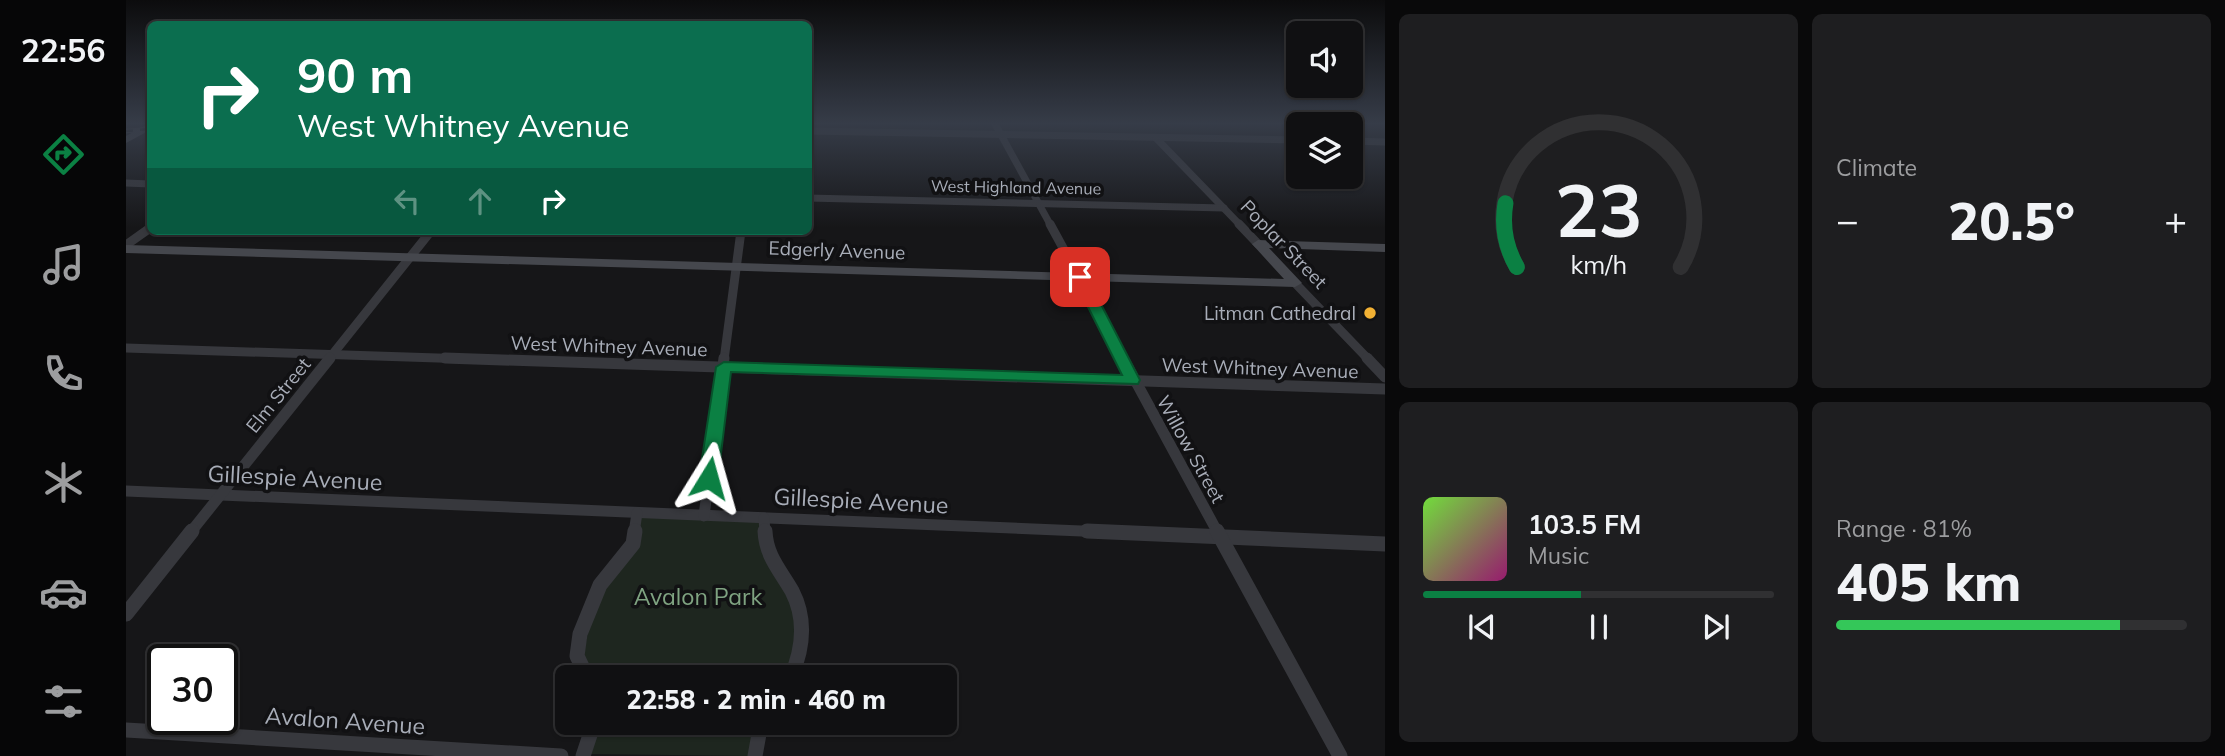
<!DOCTYPE html>
<html lang="en">
<head>
<meta charset="utf-8">
<style>
	:root { --surface:#101012; --page:#1e1e20; --text:#f1f3f6; --muted:#9c9d9f; --line:#303032; --accent:#0b8043 }
	body { margin:0; font-family:Mulish,sans-serif; background:var(--page); color:var(--text); height:100vh; display:flex; flex-direction:column; font-size:26px; white-space:nowrap }
	* { box-sizing:border-box; margin:0 }
	p { font-size:23px; color:var(--muted) }
	.icon { flex:none; width:38px; height:38px; fill:none; stroke:currentColor; stroke-width:2; stroke-linecap:round; stroke-linejoin:round }
	.map { position:relative; flex:1; overflow:hidden }
	.sheet { display:flex; flex-direction:column; gap:14px; padding:14px; background:#09090a; width:840px }
	.sheet>* { flex:none }
	.banner { position:absolute; left:21px; top:21px; width:665px; height:214px; border-radius:10px; box-shadow:0 2px 5px #0004,0 0 0 2px var(--line); background:#0b6e4f; color:#fff; overflow:hidden }
	.controls { position:absolute; left:1160px; top:21px; display:grid; gap:14px }
	.controls a { display:grid; place-items:center; width:77px; height:77px; border-radius:10px; background:var(--surface); box-shadow:0 2px 5px #0004,0 0 0 2px var(--line); font-size:35px }
	.speed { position:absolute; left:21px; top:644px; display:flex; gap:14px; font-size:35px; font-weight:700; text-align:center }
	.speed>* { display:grid; place-content:center; width:91px; height:91px; border-radius:50%; background:var(--surface); box-shadow:0 2px 5px #0004,0 0 0 2px var(--line); line-height:1 }
	.speed .limit { border:4px solid #111; border-radius:10px; background:#fff; color:#111 }
	.pin { position:absolute; display:grid; place-items:center; width:60px; height:60px; color:#fff; margin:-30px; border-radius:14px; box-shadow:0 4px 10px #0006 }
	.me { position:absolute; width:77px; margin:-38px; rotate:8deg; stroke-linejoin:round; filter:drop-shadow(0 0 5px #0008) }
	.turn { display:flex; align-items:center; gap:24px; height:147px; padding:0 35px; font-size:32px }
	.turn .icon { width:91px; height:91px; stroke-width:2.5 }
	.turn b { display:block; font-size:49px; line-height:60px }
	.lanes { display:flex; align-items:center; height:66px; padding:0 35px; background:#0003; justify-content:center; gap:35px; direction:ltr }
	.lanes .off { opacity:.35 }
	.big { font-size:52px; font-weight:800; line-height:1.1 }
	.sheet .tile { flex:1; display:flex; flex-direction:column; justify-content:center; gap:10px; min-width:0; padding:0 24px; border-radius:10px; background:var(--page) }
	.sheet .dial { align-items:center; gap:0 }
	.dial svg { height:182px; overflow:visible; fill:none; stroke:var(--line); stroke-width:7; stroke-linecap:round; text-anchor:middle }
	.dial text { fill:var(--text); stroke:none }
	.song { display:flex; align-items:center; gap:21px }
	.cover { width:84px; height:84px; border-radius:10px; background:linear-gradient(135deg,hsl(100 70% 55%),hsl(320 70% 35%)) }
	.played { height:7px; border-radius:4px; background:linear-gradient(90deg,var(--accent) 45%,var(--line) 45%) }
	.keys { display:flex; justify-content:space-around; direction:ltr }
	.heat { display:flex; justify-content:space-between; align-items:center; font-size:38px; direction:ltr }
	.charge { height:10px; border-radius:5px; background:linear-gradient(90deg,#34c759 81%,var(--line) 0) }
	.sheet .tiles { flex:1; display:grid; gap:14px; grid-template-columns:repeat(2,1fr) }
	.trip { position:absolute; left:429px; top:665px; width:402px; height:70px; border-radius:10px; background:var(--surface); box-shadow:0 2px 5px #0004,0 0 0 2px var(--line); font-weight:800; line-height:70px; text-align:center }
	main { display:flex; flex:1; min-height:0 }
	.tab-bar { display:flex; flex-direction:column; width:126px; justify-content:space-around; align-items:center; background:#060607; color:var(--muted) }
	.tab-bar .icon { width:49px; height:49px }
	.tab-bar .active { color:var(--accent) }
	.tab-bar b { font-size:32px; color:var(--text) }
	.map>svg:first-child { display:block }
	.green { fill:#1e261f }
	.lines { fill:none; stroke-linecap:round; stroke-linejoin:round }
	.street-far3 { stroke:#37383d; stroke-width:7 }
	.street-far2 { stroke:#37383d; stroke-width:9 }
	.street-far1 { stroke:#37383d; stroke-width:11 }
	.street { stroke:#37383d; stroke-width:15 }
	.secondary { fill:#45474d; fill-rule:evenodd }
	.rail-casing { stroke:#4a4c52; stroke-width:4.5 }
	.rail { stroke:#111113; stroke-width:2.5; stroke-dasharray:7; stroke-linecap:butt }
	.route { fill:#0b8043; stroke:#07532c; stroke-width:2 }
	.poi-dot { fill:#f2b134; stroke:#111113; stroke-width:2.5 }
	.labels { text-anchor:middle; stroke-width:7; stroke-linejoin:round; paint-order:stroke }
	.far-street-label { font-size:16px; fill:#a8adb8; stroke:#111113 }
	.street-label { font-size:19px; fill:#a8adb8; stroke:#111113 }
	.poi-label { font-size:19px; fill:#a8adb8; stroke:#111113; text-anchor:end }
	.near-street-label { font-size:23px; fill:#a8adb8; stroke:#111113 }
	.near-park-label { font-size:23px; fill:#7fa381; stroke:#111113 }
</style>
</head>
<body>
<main>
<nav class="tab-bar">
<b>22:56</b>
<svg class="icon active" aria-label="directions" viewBox="0 0 24 24"><path d="M12 3l9 9-9 9-9-9zM9 14v-3h6M13 9l2 2-2 2"/></svg>
<svg class="icon" aria-label="music" viewBox="0 0 24 24"><path d="M9 18V5l10-2v13"/><circle cx="6" cy="18" r="3"/><circle cx="16" cy="16" r="3"/></svg>
<svg class="icon" aria-label="phone" viewBox="0 0 24 24"><path d="M5 4h4l2 5-3 2q2 4 5 5l2-3 5 2v4C11 20 4 13 5 4z"/></svg>
<svg class="icon" aria-label="climate" viewBox="0 0 24 24"><path d="M12 3v18M4 7l16 10M4 17L20 7"/></svg>
<svg class="icon" aria-label="car" viewBox="0 0 24 24"><path d="M5 17H2v-5l4-1 3-4h7l3 4 3 1v5h-3M9 17h6M6 11h13"/><circle cx="7" cy="17" r="2"/><circle cx="17" cy="17" r="2"/></svg>
<svg class="icon" aria-label="filters" viewBox="0 0 24 24"><path d="M4 7h16M4 17h16"/><circle cx="9" cy="7" r="2"/><circle cx="15" cy="17" r="2"/></svg>
</nav>
<div class="map">
<svg width="1259" height="756" viewBox="0 0 1259 756">
	<rect width="100%" height="100%" fill="#161618"/>
	<g class="green">
		<path d="M513,515L637,519L666,594L674,634L661,677H464L456,664L467,604L499,561Z"/>
		<path d="M470,723H632L626,756L461,754Z"/>
	</g>
	<g class="lines">
		<g class="street-far3">
			<path d="M868,122L925,226"/>
			<path d="M682,131L1172,140"/>
			<path d="M1030,138L1115,226"/>
			<path d="M1225,141L1259,142"/>
			<path d="M0,183L24,184"/>
			<path d="M682,198L1098,208"/>
		</g>
		<g class="street-far2">
			<path d="M924,224L998,360"/>
			<path d="M1113,224L1132,244"/>
			<path d="M0,245L24,228"/>
			<path d="M1169,283L1243,360"/>
			<path d="M0,348L373,360"/>
			<path d="M202,360L305,231"/>
			<path d="M598,360L615,231"/>
		</g>
		<g class="street-far1">
			<path d="M319,358L1259,389"/>
			<path d="M997,358L1092,533"/>
			<path d="M1241,358L1259,377"/>
			<path d="M0,491L1003,533"/>
			<path d="M578,516L598,358"/>
			<path d="M638,518L639,533"/>
			<path d="M64,533L204,358"/>
			<path d="M508,533L511,513"/>
		</g>
		<g class="street">
			<path d="M639,531C640,556 654,570 666,591C681,620 677,649 665,677"/>
			<path d="M961,531L1259,544"/>
			<path d="M1091,531L1214,756"/>
			<path d="M0,614L66,531"/>
			<path d="M461,677L451,656L454,634L474,585L507,544L509,531"/>
			<path d="M0,730L435,756"/>
			<path d="M457,756L468,723"/>
			<path d="M629,756L635,723"/>
		</g>
		<g class="secondary">
			<path d="M24,123V130L0,143V136Z"/>
			<path d="M1132,240L1259,244V252L1143,248L1176,283L1169,287L0,253V245L1158,279L1126,244Z"/>
		</g>
		<g class="rail-casing">
			<path id="rail" d="M0,131L24,129"/>
		</g>
		<use href="#rail" class="rail"/>
	</g>
	<linearGradient id="sky" x2="0" y2="1"><stop stop-color="#0c0c0d"/><stop offset="0.54" stop-color="#363c48"/><stop offset="1" stop-color="#363c48" stop-opacity="0"/></linearGradient>
	<rect width="1259" height="228" fill="url(#sky)"/>
	<path class="route" d="M954,273L961,277L1014,380L1012,384L605,372L592,478L589,483H576L573,478L590,367L598,362L996,375L947,277Z"/>
	<circle class="poi-dot" cx="1244" cy="313" r="7"/>
	<g class="labels">
		<g class="far-street-label">
			<text transform="translate(890 187) rotate(1)" y="6">West Highland Avenue</text>
		</g>
		<g class="street-label">
			<text transform="translate(1158 244) rotate(46)" y="7">Poplar Street</text>
			<text transform="translate(711 250) rotate(2)" y="7">Edgerly Avenue</text>
			<text transform="translate(483 346) rotate(2)" y="7">West Whitney Avenue</text>
			<text transform="translate(1134 368) rotate(2)" y="7">West Whitney Avenue</text>
			<text transform="translate(152 395) rotate(-51)" y="7">Elm Street</text>
			<text transform="translate(1065 449) rotate(61)" y="7">Willow Street</text>
		</g>
		<g class="poi-label">
			<text x="1230" y="320">Litman Cathedral</text>
		</g>
		<g class="near-street-label">
			<text transform="translate(169 478) rotate(3)" y="8">Gillespie Avenue</text>
			<text transform="translate(735 501) rotate(3)" y="8">Gillespie Avenue</text>
			<text transform="translate(219 721) rotate(4)" y="8">Avalon Avenue</text>
		</g>
		<g class="near-park-label">
			<text x="572" y="605">Avalon Park</text>
		</g>
	</g>
</svg>
<div class="controls">
<a><svg class="icon" aria-label="sound" viewBox="0 0 24 24"><path d="M4 9h4l5-4v14l-5-4H4zM17 9q2 3 0 6"/></svg></a>
<a><svg class="icon" aria-label="layers" viewBox="0 0 24 24"><path d="M12 4l9 5-9 5-9-5zM3 14l9 5 9-5"/></svg></a>
</div>
<div class="speed"><div class="limit">30</div></div>
<div class="pin" style="left:954px;top:277px;background:#d93025"><svg class="icon" aria-label="arrive" viewBox="0 0 24 24"><path d="M6 21V4h12l-3 4 3 4H6"/></svg></div>
<svg class="me" style="left:583px;top:478px" viewBox="-20 -20 40 40"><path d="M0-17L14 15 0 8-14 15z" fill="#0b8043" stroke="#fff" stroke-width="4"/></svg>
<div class="trip">22:58 · 2 min · 460 m</div>
<div class="banner">
<div class="turn"><svg class="icon" aria-label="right" viewBox="0 0 24 24"><path d="M7 20v-9h11M14 6l5 5-5 5"/></svg><div><b>90 m</b>West Whitney Avenue</div></div>
<div class="lanes"><svg class="icon off" aria-label="left" viewBox="0 0 24 24"><path d="M17 20v-9H6M10 6l-5 5 5 5"/></svg><svg class="icon off" aria-label="ahead" viewBox="0 0 24 24"><path d="M12 20V5M6 11l6-6 6 6"/></svg><svg class="icon" aria-label="right" viewBox="0 0 24 24"><path d="M7 20v-9h11M14 6l5 5-5 5"/></svg></div>
</div>
</div>
<section class="sheet">
<div class="tiles">
<div class="tile dial"><svg viewBox="0 0 100 80">
<path d="M14 69A42 42 0 1 1 86 69"/>
<path d="M14 69A42 42 0 0 1 9 41" stroke="#0b8043"/>
<text x="50" y="56" font-size="32" font-weight="700">23</text>
<text x="50" y="72" font-size="11">km/h</text>
</svg></div>
<div class="tile"><p>Climate</p>
<div class="heat"><a>−</a><b class="big">20.5°</b><a>+</a></div>
</div>
<div class="tile">
<div class="song"><i class="cover"></i><div><b>103.5 FM</b><p>Music</p></div></div>
<div class="played"></div>
<div class="keys"><svg class="icon" aria-label="previous" viewBox="0 0 24 24"><path d="M18 5L8 12l10 7zM5 5v14"/></svg><svg class="icon" aria-label="pause" viewBox="0 0 24 24"><path d="M8 5v14M16 5v14"/></svg><svg class="icon" aria-label="next" viewBox="0 0 24 24"><path d="M6 5l10 7-10 7zM19 5v14"/></svg></div>
</div>
<div class="tile"><p>Range · 81%</p><b class="big">405 km</b><div class="charge"></div></div>
</div>
</section>
</main>
</body>
</html>
